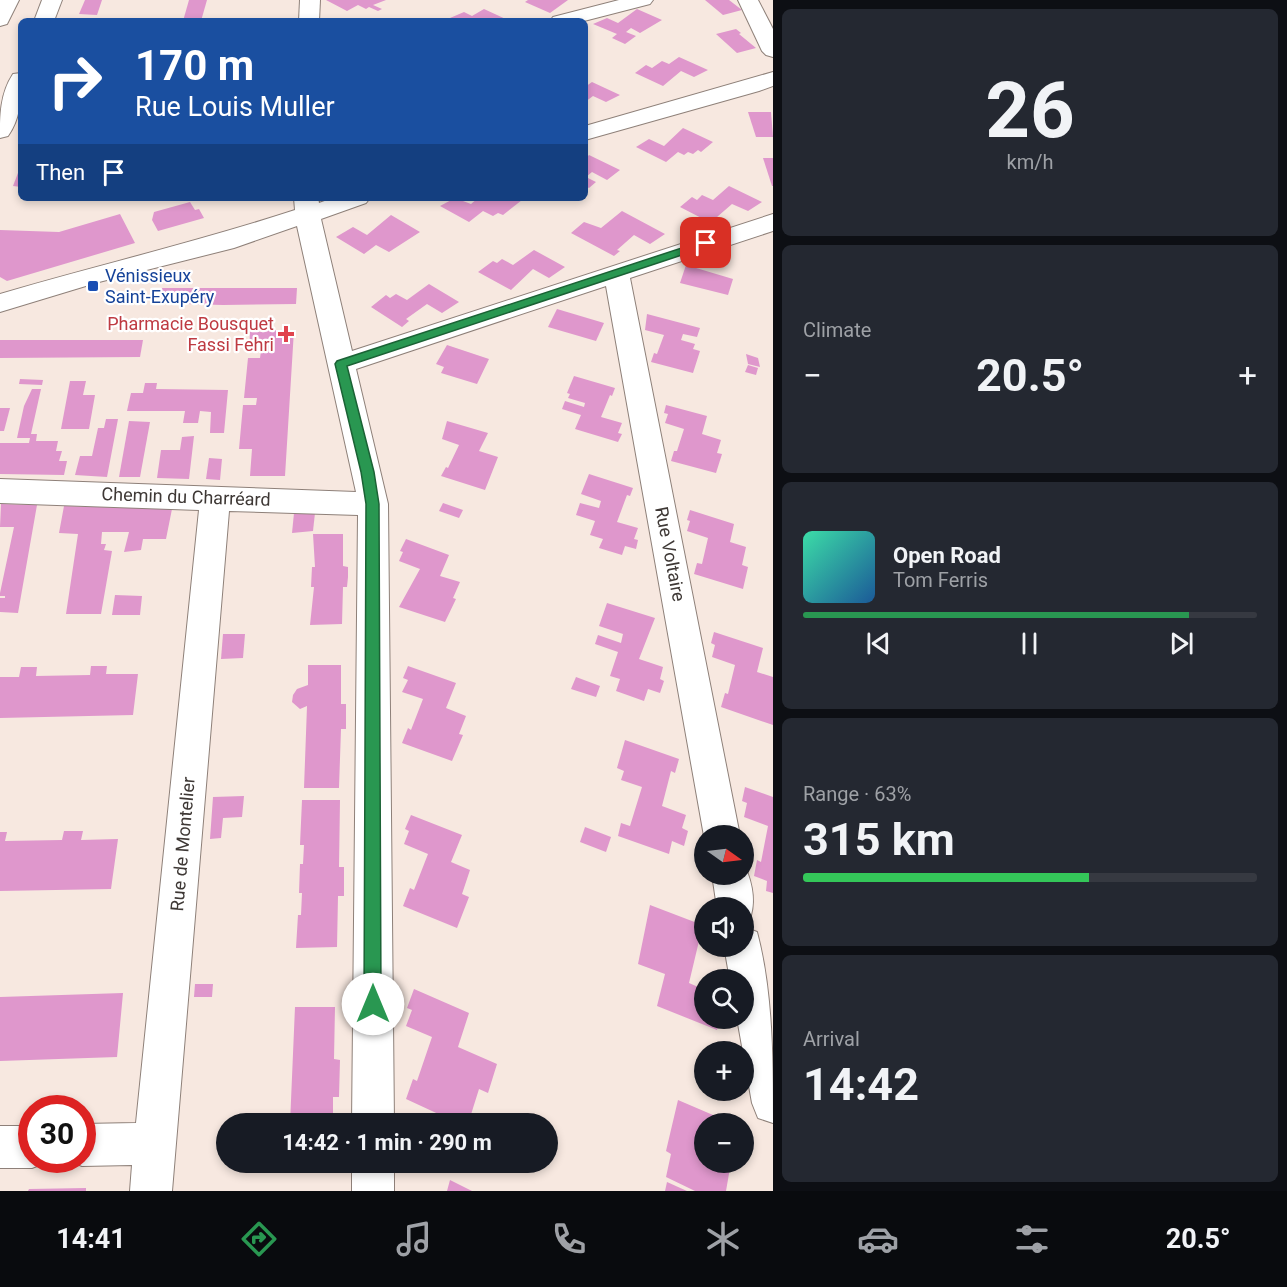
<!DOCTYPE html>
<html lang="en">
<head>
<meta charset="utf-8">
<style>
	:root { --surface:#171b24; --page:#242831; --text:#f1f3f6; --muted:#9ea1a6; --line:#363941; --accent:#299751 }
	body { margin:0; font-family:Roboto,sans-serif; background:var(--page); color:var(--text); height:100vh; display:flex; flex-direction:column; font-size:22px; white-space:nowrap }
	* { box-sizing:border-box; margin:0 }
	p { font-size:20px; color:var(--muted) }
	.icon { flex:none; width:33px; height:33px; fill:none; stroke:currentColor; stroke-width:2; stroke-linecap:round; stroke-linejoin:round }
	.map { position:relative; flex:1; overflow:hidden }
	.panel { display:flex; flex-direction:column; gap:9px; padding:9px; background:#0d0f14; width:514px }
	.panel>* { flex:none }
	.guide { position:absolute; left:18px; top:18px; width:570px; height:183px; border-radius:9px; box-shadow:0 3px 9px #0003; background:#1a4fa0; color:#fff; overflow:hidden }
	.needle { width:39px; rotate:104deg }
	.controls { position:absolute; left:694px; top:825px; display:grid; gap:12px }
	.controls a { display:grid; place-items:center; width:60px; height:60px; border-radius:50%; background:var(--surface); box-shadow:0 3px 9px #0003; font-size:30px }
	.speed { position:absolute; left:18px; top:1095px; display:flex; gap:12px; font-size:30px; font-weight:700; text-align:center }
	.speed>* { display:grid; place-content:center; width:78px; height:78px; border-radius:50%; background:var(--surface); box-shadow:0 3px 9px #0003; line-height:1 }
	.speed .limit { border:9px solid #d22; background:#fff; color:#111 }
	.pin { position:absolute; display:grid; place-items:center; width:51px; height:51px; color:#fff; margin:-26px; border-radius:12px; box-shadow:0 3px 9px #0006 }
	.me { position:absolute; width:66px; margin:-33px; rotate:0deg; stroke-linejoin:round; filter:drop-shadow(0 0 4px #0008) }
	.turn { display:flex; align-items:center; gap:21px; height:126px; padding:0 18px; font-size:27px }
	.turn .icon { width:78px; height:78px; stroke-width:2.5 }
	.turn b { display:block; font-size:42px; line-height:51px }
	.then { display:flex; align-items:center; height:57px; padding:0 18px; background:#0003; gap:12px; font-size:22px }
	.big { font-size:45px; font-weight:700; line-height:1.1 }
	.panel .tile { flex:1; display:flex; flex-direction:column; justify-content:center; gap:9px; min-width:0; padding:0 21px; border-radius:9px; background:var(--page) }
	.panel .dial { align-items:center; gap:0 }
	.dial b { font-size:78px; line-height:1 }
	.song { display:flex; align-items:center; gap:18px }
	.cover { width:72px; height:72px; border-radius:9px; background:linear-gradient(135deg,hsl(160 70% 55%),hsl(210 70% 35%)) }
	.played { height:6px; border-radius:3px; background:linear-gradient(90deg,var(--accent) 85%,var(--line) 85%) }
	.keys { display:flex; justify-content:space-around; direction:ltr }
	.heat { display:flex; justify-content:space-between; align-items:center; font-size:33px; direction:ltr }
	.charge { height:9px; border-radius:4px; background:linear-gradient(90deg,#34c759 63%,var(--line) 0) }
	.trip { position:absolute; left:216px; top:1113px; width:342px; height:60px; border-radius:30px; background:var(--surface); box-shadow:0 3px 9px #0003; font-weight:700; line-height:60px; text-align:center }
	.menu { display:flex; height:96px; justify-content:space-around; align-items:center; background:#090b0e; color:var(--muted) }
	.menu .icon { width:42px; height:42px }
	.menu .active { color:var(--accent) }
	.menu b { font-size:27px; color:var(--text) }
	main { display:flex; flex:1; min-height:0 }
	.map>svg:first-child { display:block }
	.building { fill:#df97cc }
	.lines { fill:none; stroke-linecap:round; stroke-linejoin:round }
	.minor-casing { stroke:#8e8079; stroke-width:2 }
	.minor { fill:#fff; fill-rule:evenodd }
	.route { fill:#299751; stroke:#1b6235; stroke-width:1.5 }
	.transit-dot { fill:#1a4fb4; stroke:#fff; stroke-width:2 }
	.health-dot { fill:#e0444e; stroke:#fff; stroke-width:2 }
	.labels { text-anchor:middle; stroke-width:4.5; stroke-linejoin:round; paint-order:stroke }
	.transit-label { font-size:18px; fill:#164399; stroke:#fff; text-anchor:start }
	.health-label { font-size:18px; fill:#be3a42; stroke:#fff; text-anchor:end }
	.street-label { font-size:18px; fill:#3e3835; stroke:#fff }
</style>
</head>
<body>
<main>
<div class="map">
<svg width="773" height="1191" viewBox="0 0 773 1191">
	<rect width="100%" height="100%" fill="#f7e8e0"/>
	<g class="building">
		<path d="M85,0H102L97,15L79,14Z"/>
		<path d="M189,0H207L201,21H183Z"/>
		<path d="M326,0H386L373,5L382,9L378,11L369,7L366,9L358,5L347,11Z"/>
		<path d="M528,0H568L550,13L525,2Z"/>
		<path d="M705,0H729L742,10L723,15Z"/>
		<path d="M484,9L510,21H443L464,12L472,16Z"/>
		<path d="M637,9L662,20L640,33L631,28L626,32L636,36L625,44L612,38L617,34L593,24L607,18L618,23Z"/>
		<path d="M736,29L741,33L739,34L756,48L737,53L716,34Z"/>
		<path d="M679,57L708,70L694,77L681,71L663,86L635,73L646,65L652,68L662,61L669,64Z"/>
		<path d="M592,82L620,95L606,102L593,96L585,102V87Z"/>
		<path d="M748,112H771L773,137H756Z"/>
		<path d="M683,128L713,142L701,152L698,150L693,154L688,152L684,155L678,152L666,162L636,147L649,139L664,146Z"/>
		<path d="M589,155L620,170L607,180L592,172L586,177L596,182L589,188L585,186V159Z"/>
		<path d="M763,158H773V186H772Z"/>
		<path d="M21,166V187L13,186L21,165Z"/>
		<path d="M729,186L762,202L748,211L732,204L717,217L719,218L713,224L680,207L692,197L697,200L702,195L713,200Z"/>
		<path d="M455,198L471,204L478,198H517L522,200L503,215L498,213L493,216L483,211L469,222L440,206Z"/>
		<path d="M190,202L195,210L199,209L204,218L158,231L152,220L154,212Z"/>
		<path d="M622,211L665,234L650,244L634,235L617,250L620,251L614,256L571,233L584,222L601,228Z"/>
		<path d="M120,214L135,243L7,281L0,277V230L59,232Z"/>
		<path d="M391,215L420,232L389,252L376,245L364,254L336,237L353,227L367,235Z"/>
		<path d="M534,250L565,267L549,278L533,269L511,290L478,272L493,261L497,263L502,259L513,265Z"/>
		<path d="M686,265L733,279L728,295L680,283Z"/>
		<path d="M429,284L459,302L442,313L427,304L406,319L409,321L402,327L371,307L386,295L390,298L396,294L407,300Z"/>
		<path d="M153,288H297L296,304L223,305L150,303Z"/>
		<path d="M557,309L604,323L596,341L548,327Z"/>
		<path d="M647,314L700,328L697,337L683,334L681,340L695,344L693,349L700,351L693,373L651,362L654,353L657,354L664,335L645,330Z"/>
		<path d="M263,330H294L285,476H250L252,449H239L243,405H256L257,398H244L248,358H260L261,351H249L250,331L263,332Z"/>
		<path d="M0,340H143L140,357L0,358Z"/>
		<path d="M447,345L489,359L477,384L441,373L444,367L436,364Z"/>
		<path d="M746,354L758,358L760,367L748,364Z"/>
		<path d="M748,365L758,368L756,375L745,372Z"/>
		<path d="M574,376L615,388L612,396L610,395L601,417L622,423L618,433L622,434L618,442L575,429L581,415L562,409L565,401L584,407L585,403L568,398L570,394L567,393Z"/>
		<path d="M20,379L43,380L42,385L19,384Z"/>
		<path d="M70,381H86L83,395H95L89,429H61Z"/>
		<path d="M145,383H157L156,389L228,390L224,433H210L211,412L200,411L198,423H183L185,411H127L131,393H143Z"/>
		<path d="M32,389H41L31,434H37L36,441H58L56,451H62L59,461H67L64,475L0,474V443H29L30,438H17L24,406Z"/>
		<path d="M666,405L707,416L702,434L721,440L717,453L722,454L716,473L671,461L674,451H677L684,429L665,423L668,414L664,413Z"/>
		<path d="M0,408H10L4,431H0Z"/>
		<path d="M106,419H118L107,477L75,475L80,456H92L98,428H104Z"/>
		<path d="M129,421L150,422L140,477H119Z"/>
		<path d="M447,421L488,433L479,451L498,457L485,490L441,476L446,467L448,468L459,445L442,439Z"/>
		<path d="M194,436L189,479L157,478L161,450H180L182,437Z"/>
		<path d="M209,458L222,459L220,480L206,479Z"/>
		<path d="M589,474L633,488L630,496L627,495L617,522L638,528L634,539L638,540L636,549L625,546L622,555L599,548L603,539L590,535L595,521L576,515L580,503L599,508L601,501L581,494Z"/>
		<path d="M443,503L463,510L459,518L439,511Z"/>
		<path d="M1,504L37,505L18,613L0,612V598H5V596H0V593L14,527H0Z"/>
		<path d="M64,506L172,509L166,539H143L141,550L124,552L129,532H102L101,544H106L104,550L112,551L101,614H66L78,534L59,533Z"/>
		<path d="M690,510L734,524L730,542L746,547L742,565L748,567L743,589L694,574L697,563L702,564L708,538L687,531L690,521L687,520Z"/>
		<path d="M294,513H315L313,531L292,533Z"/>
		<path d="M313,534H343V566L348,567V577L347,587H343L342,624L310,625L314,587H311L312,567H315Z"/>
		<path d="M406,539L449,555L440,576L460,582L453,598L456,599L445,622L399,607L420,569L399,561L403,552L400,551Z"/>
		<path d="M115,595L142,596L140,615H112Z"/>
		<path d="M607,603L655,618L639,659L663,667L660,679L664,681L660,693L648,689L644,701L616,691L620,679L610,676L618,652L595,644L598,635L621,643L623,634L599,626Z"/>
		<path d="M714,632L763,648L757,672L773,677V725L721,707L725,693L728,694L735,665L712,657L715,645L711,643Z"/>
		<path d="M223,634H245L243,658L221,659Z"/>
		<path d="M308,665H341V704H346V729H341L339,788H304L307,706L300,709L292,702L293,695L297,689L308,685Z"/>
		<path d="M91,666H107L106,674H138L133,715L0,718V677H19L21,667H37L36,676L90,675Z"/>
		<path d="M408,666L456,683L446,708L466,716L459,734L463,735L452,761L402,743L408,728L411,730L423,699L402,692L408,680L403,678Z"/>
		<path d="M576,677L600,686L596,697L571,689Z"/>
		<path d="M625,740L679,759L675,773L671,771L662,806L686,815L682,828L688,831L684,846L672,841L669,854L618,836L621,823L630,826L642,787L621,780L624,771L617,768Z"/>
		<path d="M745,787L773,797V893L766,891L767,881L754,876L757,860L761,862L768,826L744,817L747,803L742,801Z"/>
		<path d="M244,796L242,817L223,818L221,838L210,839L213,797Z"/>
		<path d="M302,800H340L339,867H344V896H338L337,947L296,948L298,915H301L302,893H299L300,864H303L304,845H300Z"/>
		<path d="M411,815L462,835L451,862L470,870L462,894L469,897L457,928L403,906L410,888L414,890L428,854L404,844L409,831L405,829Z"/>
		<path d="M585,827L611,837L606,852L580,842Z"/>
		<path d="M64,831H83L81,840L118,839L111,889L0,891V832H7L5,841L62,840Z"/>
		<path d="M650,905L705,926L703,942L699,941L689,983L705,990V1018H720L717,1030L657,1006L665,974L638,964Z"/>
		<path d="M195,984H213L212,997H194Z"/>
		<path d="M414,989L469,1013L458,1047L497,1064L488,1093L479,1089L468,1124H460L406,1099L413,1079L417,1081L432,1037L406,1026L412,1010L407,1008Z"/>
		<path d="M123,993L117,1057L0,1061V997Z"/>
		<path d="M295,1007H335L334,1059L340,1060L339,1097H333V1124H290Z"/>
		<path d="M678,1100L734,1124H705V1162H731L726,1191H695L666,1177L671,1154L666,1151Z"/>
		<path d="M450,1180L472,1191H447Z"/>
		<path d="M667,1182L687,1191H665Z"/>
		<path d="M86,1188V1191H28L29,1189Z"/>
	</g>
	<g class="lines">
		<g class="minor-casing">
			<g id="minor">
				<path d="M0,0H19L7,24L0,26Z"/>
				<path d="M42,0H62L54,21H34Z"/>
				<path d="M300,0H320L319,21H299Z"/>
				<path d="M619,0H653L650,4L584,21H550L553,17Z"/>
				<path d="M738,0H758L773,29V57L766,55L762,51Z"/>
				<path d="M773,72V86L759,91L585,140V126Z"/>
				<path d="M21,73C21,95 22,116 8,136L0,138C0,115 0,94 13,74Z"/>
				<path d="M294,198H318L319,203L333,198H370L366,203L321,219L352,351L773,214V231L630,278L740,836H705V838L704,836L606,286L356,369L388,504L394,1124H352L358,515L229,511L172,1191H130L132,1165L82,1166L67,1160H82V1124L136,1123L199,510L0,503V479L356,492L297,226L234,248L99,282L0,312V294C98,265 198,242 295,210Z"/>
				<path d="M744,864C752,882 757,902 749,921L744,923V908H717L712,874H744Z"/>
				<path d="M744,927L757,932C773,992 773,1061 773,1123L758,1118L752,1103L737,1018H744V980H730L724,946H744Z"/>
				<path d="M0,1126H32V1160H48L47,1162L32,1168H0Z"/>
				<rect x="352" y="1162" width="42" height="29"/>
			</g>
		</g>
		<use href="#minor" class="minor"/>
	</g>
	<path class="route" d="M706,240L711,243L709,246L347,366L374,472L379,504L381,1004L379,1010L373,1013L367,1010L364,1004L366,504L361,472L335,364L337,361Z"/>
	<rect class="transit-dot" x="87" y="280" width="12" height="12" rx="3"/>
	<path class="health-dot" d="M283 325h6v6h6v6h-6v6h-6v-6h-6v-6h6z"/>
	<g class="labels">
		<g class="transit-label">
			<text x="105" y="282">Vénissieux<tspan x="105" dy="21">Saint-Exupéry</tspan></text>
		</g>
		<g class="health-label">
			<text x="274" y="330">Pharmacie Bousquet<tspan x="274" dy="21">Fassi Fehri</tspan></text>
		</g>
		<g class="street-label">
			<text transform="translate(186 497) rotate(2)" y="6">Chemin du Charréard</text>
			<text transform="translate(670 554) rotate(79)" y="6">Rue Voltaire</text>
			<text transform="translate(183 844) rotate(-85)" y="6">Rue de Montelier</text>
		</g>
	</g>
</svg>
<div class="controls">
<a><svg class="needle" viewBox="-14 -14 28 28"><path d="M0-13l5 13h-10z" fill="#e53935"/><path d="M0 13l5-13h-10z" fill="#9ea1a6"/></svg></a>
<a><svg class="icon" aria-label="sound" viewBox="0 0 24 24"><path d="M4 9h4l5-4v14l-5-4H4zM17 9q2 3 0 6"/></svg></a>
<a><svg class="icon" aria-label="search" viewBox="0 0 24 24"><circle cx="10" cy="10" r="6"/><path d="M15 15l6 6"/></svg></a>
<a>+</a>
<a>−</a>
</div>
<div class="speed"><div class="limit">30</div></div>
<div class="pin" style="left:706px;top:243px;background:#d93025"><svg class="icon" aria-label="arrive" viewBox="0 0 24 24"><path d="M6 21V4h12l-3 4 3 4H6"/></svg></div>
<svg class="me" style="left:373px;top:1004px" viewBox="-20 -20 40 40"><circle r="19" fill="#fff"/><path d="M0-13L10 11 0 6-10 11z" fill="#299751"/></svg>
<div class="trip">14:42 · 1 min · 290 m</div>
<div class="guide">
<div class="turn"><svg class="icon" aria-label="right" viewBox="0 0 24 24"><path d="M7 20v-9h11M14 6l5 5-5 5"/></svg><div><b>170 m</b>Rue Louis Muller</div></div>
<div class="then">Then<svg class="icon" aria-label="arrive" viewBox="0 0 24 24"><path d="M6 21V4h12l-3 4 3 4H6"/></svg></div>
</div>
</div>
<section class="panel">
<div class="tile dial"><b>26</b><p>km/h</p></div>
<div class="tile"><p>Climate</p>
<div class="heat"><a>−</a><b class="big">20.5°</b><a>+</a></div>
</div>
<div class="tile">
<div class="song"><i class="cover"></i><div><b>Open Road</b><p>Tom Ferris</p></div></div>
<div class="played"></div>
<div class="keys"><svg class="icon" aria-label="previous" viewBox="0 0 24 24"><path d="M18 5L8 12l10 7zM5 5v14"/></svg><svg class="icon" aria-label="pause" viewBox="0 0 24 24"><path d="M8 5v14M16 5v14"/></svg><svg class="icon" aria-label="next" viewBox="0 0 24 24"><path d="M6 5l10 7-10 7zM19 5v14"/></svg></div>
</div>
<div class="tile"><p>Range · 63%</p><b class="big">315 km</b><div class="charge"></div></div>
<div class="tile"><p>Arrival</p><b class="big">14:42</b></div>
</section>
</main>
<nav class="menu">
<b>14:41</b>
<svg class="icon active" aria-label="directions" viewBox="0 0 24 24"><path d="M12 3l9 9-9 9-9-9zM9 14v-3h6M13 9l2 2-2 2"/></svg>
<svg class="icon" aria-label="music" viewBox="0 0 24 24"><path d="M9 18V5l10-2v13"/><circle cx="6" cy="18" r="3"/><circle cx="16" cy="16" r="3"/></svg>
<svg class="icon" aria-label="phone" viewBox="0 0 24 24"><path d="M5 4h4l2 5-3 2q2 4 5 5l2-3 5 2v4C11 20 4 13 5 4z"/></svg>
<svg class="icon" aria-label="climate" viewBox="0 0 24 24"><path d="M12 3v18M4 7l16 10M4 17L20 7"/></svg>
<svg class="icon" aria-label="car" viewBox="0 0 24 24"><path d="M5 17H2v-5l4-1 3-4h7l3 4 3 1v5h-3M9 17h6M6 11h13"/><circle cx="7" cy="17" r="2"/><circle cx="17" cy="17" r="2"/></svg>
<svg class="icon" aria-label="filters" viewBox="0 0 24 24"><path d="M4 7h16M4 17h16"/><circle cx="9" cy="7" r="2"/><circle cx="15" cy="17" r="2"/></svg>
<b>20.5°</b>
</nav>
</body>
</html>
